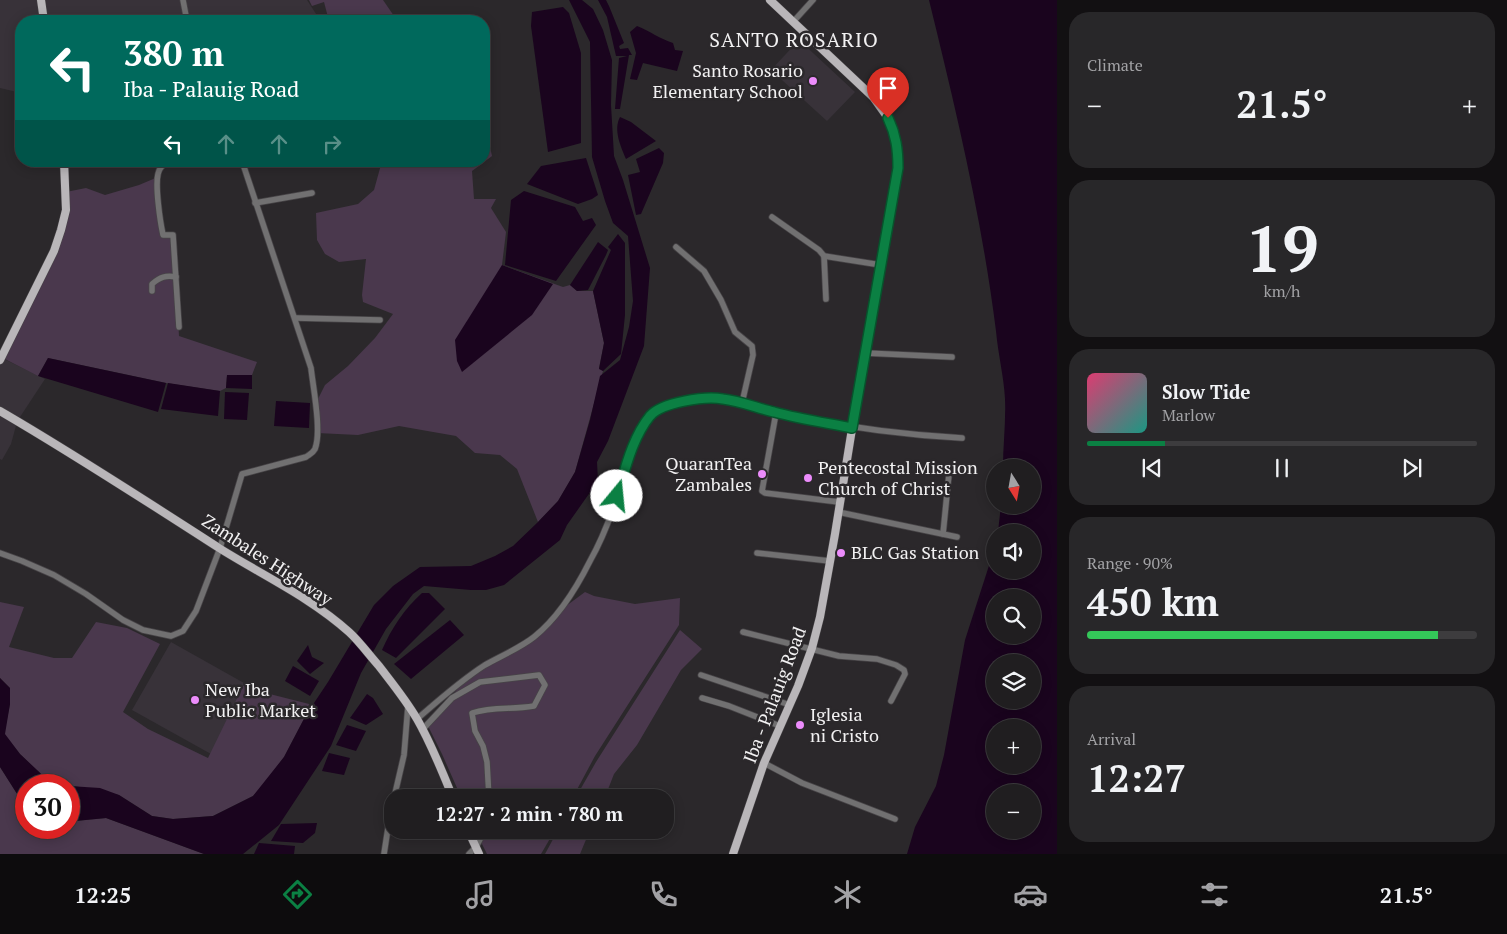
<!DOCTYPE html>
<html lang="en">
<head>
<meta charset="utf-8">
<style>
	:root { --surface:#201e20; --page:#282729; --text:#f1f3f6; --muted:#a2a2a5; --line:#3d3c3e; --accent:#0b8043 }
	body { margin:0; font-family:"PT Serif",serif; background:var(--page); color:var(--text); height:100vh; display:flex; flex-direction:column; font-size:19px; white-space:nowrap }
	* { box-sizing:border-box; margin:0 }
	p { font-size:16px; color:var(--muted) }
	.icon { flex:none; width:28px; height:28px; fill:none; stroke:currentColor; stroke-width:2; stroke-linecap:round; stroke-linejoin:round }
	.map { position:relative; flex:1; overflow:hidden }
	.drawer { display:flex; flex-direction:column; gap:12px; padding:12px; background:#121012; width:450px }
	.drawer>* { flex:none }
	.top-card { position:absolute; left:15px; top:15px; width:475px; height:152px; border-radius:20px; box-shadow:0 2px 12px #0003,0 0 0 1px var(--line); background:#00695c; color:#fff; overflow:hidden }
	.needle { width:32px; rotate:169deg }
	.tools { position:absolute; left:986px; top:459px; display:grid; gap:10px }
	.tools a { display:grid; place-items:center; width:55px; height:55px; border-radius:50%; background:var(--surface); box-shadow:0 2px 12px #0003,0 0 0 1px var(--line); font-size:25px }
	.speed { position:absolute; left:15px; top:774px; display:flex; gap:10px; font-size:25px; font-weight:700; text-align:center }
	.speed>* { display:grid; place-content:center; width:65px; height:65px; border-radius:50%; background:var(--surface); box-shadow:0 2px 12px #0003,0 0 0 1px var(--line); line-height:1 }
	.speed .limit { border:8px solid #d22; background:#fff; color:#111 }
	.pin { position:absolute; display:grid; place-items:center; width:42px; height:42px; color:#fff; margin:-51px -21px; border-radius:50% 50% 50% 0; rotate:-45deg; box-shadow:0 0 5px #0007 }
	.pin .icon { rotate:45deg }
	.me { position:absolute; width:55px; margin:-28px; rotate:17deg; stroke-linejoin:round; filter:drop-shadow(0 0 4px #0008) }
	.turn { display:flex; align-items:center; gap:18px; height:105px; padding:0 25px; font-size:22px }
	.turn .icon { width:65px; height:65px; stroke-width:2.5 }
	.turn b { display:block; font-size:35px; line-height:42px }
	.lanes { display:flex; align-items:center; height:48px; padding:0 25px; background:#0003; justify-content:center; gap:25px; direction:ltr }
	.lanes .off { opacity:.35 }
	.big { font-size:38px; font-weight:700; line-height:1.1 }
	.drawer .card { flex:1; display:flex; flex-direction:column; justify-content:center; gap:8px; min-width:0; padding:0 18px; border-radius:20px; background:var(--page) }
	.drawer .dial { align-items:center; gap:0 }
	.dial b { font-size:65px; line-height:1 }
	.song { display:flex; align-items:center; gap:15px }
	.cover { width:60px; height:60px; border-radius:8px; background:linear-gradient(135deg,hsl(340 70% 55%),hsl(170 70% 35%)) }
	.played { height:5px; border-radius:2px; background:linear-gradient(90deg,var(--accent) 20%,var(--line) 20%) }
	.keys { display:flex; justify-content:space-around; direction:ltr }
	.heat { display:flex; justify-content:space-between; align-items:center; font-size:28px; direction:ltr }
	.charge { height:8px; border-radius:4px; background:linear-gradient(90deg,#34c759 90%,var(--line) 0) }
	.trip { position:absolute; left:384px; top:789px; width:290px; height:50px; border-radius:20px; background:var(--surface); box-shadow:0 2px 12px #0003,0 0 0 1px var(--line); font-weight:700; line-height:50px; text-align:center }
	.dock { display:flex; height:80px; justify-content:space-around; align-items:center; background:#0d0c0d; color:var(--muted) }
	.dock .icon { width:35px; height:35px }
	.dock .selected { color:var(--accent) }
	.dock b { font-size:22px; color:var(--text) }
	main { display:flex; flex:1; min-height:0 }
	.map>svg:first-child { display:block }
	.built { fill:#383239 }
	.green { fill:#4a384d }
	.water { fill:#1a041e; fill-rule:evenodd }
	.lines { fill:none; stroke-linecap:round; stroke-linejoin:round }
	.minor-casing { stroke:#474447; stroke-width:7 }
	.major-casing { stroke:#474447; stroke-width:9 }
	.minor { stroke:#717071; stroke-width:5.5 }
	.major { stroke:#b9b6b9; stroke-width:8 }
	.route-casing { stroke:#07532c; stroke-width:12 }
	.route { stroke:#0b8043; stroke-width:9 }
	.poi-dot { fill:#ec8cfb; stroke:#2b282b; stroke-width:2 }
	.labels { text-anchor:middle; stroke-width:5; stroke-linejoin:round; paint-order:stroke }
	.poi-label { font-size:18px; fill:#f2f1f2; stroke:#2b282b; text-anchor:start }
	.street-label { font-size:18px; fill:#f2f1f2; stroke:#2b282b }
	.quarter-label { font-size:20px; letter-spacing:1px; fill:#f2f1f2; stroke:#2b282b }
</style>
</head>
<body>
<main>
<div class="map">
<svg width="1057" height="854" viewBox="0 0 1057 854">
	<rect width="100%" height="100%" fill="#2b282b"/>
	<g class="built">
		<path d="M0,0H307L320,20L21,21V93L0,88Z"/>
		<path d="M799,40L855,92L827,121L771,70Z"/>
		<path d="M2,358L45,379L18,420L0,410V362Z"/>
		<path d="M0,412L17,422L11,444L2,460L0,459Z"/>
		<path d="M171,642L258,691L220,759L132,710Z"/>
	</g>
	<g class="green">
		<path d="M309,0H383L394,16L396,21H329L324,2L312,6Z"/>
		<path d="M484,120L492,156L472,171L474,199H496L491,208L506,232L502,265L563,287L570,285L577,291H593L604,343L599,368L603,371L575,472L558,501L538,522L517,469L500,455L475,453L456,436L399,426L358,435L317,433L316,403L325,385L348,366L375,338L393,314L363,302L362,295L366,259L339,262L325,254L317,240L316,213L358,204L374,190L382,161H484Z"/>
		<path d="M158,177L163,234L173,235L179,336L257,362L252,375H227L226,388L220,391L166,383L48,358L38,376L1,357L61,230L66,192L86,188L105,195L139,185Z"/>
		<path d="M585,592L594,596L635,604L680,598L679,625L595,756L573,797H461L442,754L428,726L463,682L517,648L562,609Z"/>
		<path d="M0,602L24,607L9,647L54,658H72L96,622L127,628L160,644L123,712L148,729L208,758L245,682L258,691L313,705L306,715L284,757L264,784L253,796L213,816L173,819L152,816L119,795L69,785H52L20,754L4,734L10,704V688L0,678Z"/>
		<path d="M680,630L702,649L681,670L637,745L614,774L605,797H576L596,762Z"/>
		<path d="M0,767L26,808V828H69V819L75,821L106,818L204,854H0Z"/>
		<path d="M475,830H555L541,854H487Z"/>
		<path d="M558,830H590L580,854H545Z"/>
	</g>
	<g class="water">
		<path d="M569,0H582L593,9L603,30L612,60L611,105L614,156L623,180L650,268L644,346L608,441L597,462L598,481L567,525L560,540L504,585L486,590H471L424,586L413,594L386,629L361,673L331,746L279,825L243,854H204L106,818L75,821L69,819V786L100,788L119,795L152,816L173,819L213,816L253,796L284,757L306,715L328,682L374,605L393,586L420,567L471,566L495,556L513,546L538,522L558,501L575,472L590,420L600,376L620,360L629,327L633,301L628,236L613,223L605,201L592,157L590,42Z"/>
		<path d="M598,0H606L609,6L624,43L619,46L620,49L628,48L632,55H629L620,109H615L619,58L627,56H616L607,17Z"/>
		<path d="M929,0H1057V854H907L915,827L936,786L944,755L965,640L995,547V570H1032V532H998L1001,505H1032V468L1003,467C1003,445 1006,422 1005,399C1004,377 998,354 996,331C982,219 956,110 929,0ZM995,598H1032V635H995ZM995,662H1032V700H995ZM995,728H1032V765H995ZM995,792H1032V830H995Z"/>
		<path d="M563,7L569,13L581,53V143L548,152L531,26L532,12Z"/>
		<path d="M637,26C650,31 660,39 673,43L675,50L683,51L677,71L643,63L637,80L630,79L636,53L630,32Z"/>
		<path d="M620,117L631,122L656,141L626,159C621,147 613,130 620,117Z"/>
		<path d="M659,148L664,153L663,163L641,214L636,215L628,175L640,172L636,159Z"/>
		<path d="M586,158L598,195L592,199L578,204L527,184L541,166Z"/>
		<path d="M524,191L575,207L583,221L592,218L596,225L556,281L505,265L511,200Z"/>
		<path d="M618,234L625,243V315L621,354L603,371L599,369L604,343L593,291L611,250L608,247Z"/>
		<path d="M598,242L608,250L606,255L588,290L577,291L570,285Z"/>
		<path d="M502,265L553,284L532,315L462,372L457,361L455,340Z"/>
		<path d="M48,358L166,383L158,412L38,376Z"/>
		<path d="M227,375H252V389L226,388Z"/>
		<path d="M168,383L220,391L218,416L161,409Z"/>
		<path d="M225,392L249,393L247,420L224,419Z"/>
		<path d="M276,401L310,403L309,428L274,426Z"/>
		<path d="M422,593H429L445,609L396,658L382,650C391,629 405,608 422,593Z"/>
		<path d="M450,620L464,635L411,679L394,664Z"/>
		<path d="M308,645L312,657L324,663L310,674L297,661Z"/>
		<path d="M293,666L319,681L310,696L285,681Z"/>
		<path d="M0,678L10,688V704L5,734L20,754L53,785H26V808L0,767Z"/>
		<path d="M367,694L373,698L383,714L366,725L350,718Z"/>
		<path d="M347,725L366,731L356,751L336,745Z"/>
		<path d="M329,753L350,758L344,775L322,771Z"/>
		<path d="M317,823L315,833L303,843L271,841L281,824Z"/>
		<path d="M259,843L295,846L294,854H254Z"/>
	</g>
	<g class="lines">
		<g class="minor-casing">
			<g id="minor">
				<path d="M183,0L187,21"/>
				<path d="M313,21H320"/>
				<path d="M793,22L813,0"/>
				<path d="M484,120H485"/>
				<path d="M168,161C163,165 159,168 158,174C155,186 160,221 163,235H173L179,327"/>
				<path d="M255,203L312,193"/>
				<path d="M772,217L819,250L824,256L881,265"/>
				<path d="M676,247L704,271L721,300L735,332L752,346L753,355L742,403"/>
				<path d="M824,256L826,299"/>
				<path d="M152,291V284C160,277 166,275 176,277"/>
				<path d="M295,318L380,320"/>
				<path d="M865,353L952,357"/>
				<path d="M776,413L762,491L765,493L839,502"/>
				<path d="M838,512L957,537"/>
				<path d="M943,534L949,474"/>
				<path d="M0,553L22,561L54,575L86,594L123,620L143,630L171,636L183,631L196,611L220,548L242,474L306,457C310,454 313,453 315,449C322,431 313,387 311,368L242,161"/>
				<path d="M757,553L830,561"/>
				<path d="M743,632L839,656L877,659L896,665L904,670L905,674L891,701"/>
				<path d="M701,675L790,705"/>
				<path d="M702,698L729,706L780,726"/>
				<path d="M417,719C439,700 460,681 485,665C501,656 520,648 534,637C559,617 576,589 590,561C599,545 607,526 613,509C621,483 634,426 657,410C668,402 688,401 701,399C733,396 766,411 797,417C852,428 906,435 962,438"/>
				<path d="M422,730L452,698L480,682L539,675L545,685L534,706C511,710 494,706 472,713L475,731L483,746L487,762L489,798"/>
				<path d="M764,763L802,783L895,819"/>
				<path d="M394,798L404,755L408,706"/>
				<path d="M384,854L392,802"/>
				<path d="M469,854L476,847L485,830"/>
			</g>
		</g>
		<g class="major-casing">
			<g id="major">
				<path d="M41,0L44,21"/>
				<path d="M0,360L54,251L61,230L66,210L64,161"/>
				<path d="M0,411C74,454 146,501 219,548C262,575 310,597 349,632C360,642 369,655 379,666C392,683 406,700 417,719C431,743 442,771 453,798"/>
				<path d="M468,830L479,854"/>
				<path d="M733,854L764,763L798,686L812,648L820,617L835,534L857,398L898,168V149L894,131L888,118L873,97L770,0"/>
			</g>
		</g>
		<use href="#minor" class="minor"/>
		<use href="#major" class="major"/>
	</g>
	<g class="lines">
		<g class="route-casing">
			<path id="route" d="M617,496C625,470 632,438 650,416C662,402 705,396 723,399C740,401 757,408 774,412C800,419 827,423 852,428L898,168C898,149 896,135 888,118"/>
		</g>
		<use href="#route" class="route"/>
	</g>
	<g class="poi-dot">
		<circle cx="813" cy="81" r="5"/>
		<circle cx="762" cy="474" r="5"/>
		<circle cx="808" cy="478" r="5"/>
		<circle cx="841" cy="553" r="5"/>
		<circle cx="195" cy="700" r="5"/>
		<circle cx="800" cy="725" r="5"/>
	</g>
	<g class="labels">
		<g class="poi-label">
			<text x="803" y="77" text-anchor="end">Santo Rosario<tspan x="803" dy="21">Elementary School</tspan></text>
			<text x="752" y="470" text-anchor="end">QuaranTea<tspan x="752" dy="21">Zambales</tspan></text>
			<text x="818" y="474">Pentecostal Mission<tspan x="818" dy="21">Church of Christ</tspan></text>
			<text x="851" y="559">BLC Gas Station</text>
			<text x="205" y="696">New Iba<tspan x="205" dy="21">Public Market</tspan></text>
			<text x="810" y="721">Iglesia<tspan x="810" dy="21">ni Cristo</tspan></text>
		</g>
		<g class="street-label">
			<text transform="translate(267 560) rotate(33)" y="6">Zambales Highway</text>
			<text transform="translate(775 695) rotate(-69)" y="6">Iba - Palauig Road</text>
		</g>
		<g class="quarter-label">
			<text x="794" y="47">SANTO ROSARIO</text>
		</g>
	</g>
</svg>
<div class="tools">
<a><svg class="needle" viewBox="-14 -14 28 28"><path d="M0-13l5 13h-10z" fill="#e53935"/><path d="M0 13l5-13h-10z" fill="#a2a2a5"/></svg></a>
<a><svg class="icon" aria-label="sound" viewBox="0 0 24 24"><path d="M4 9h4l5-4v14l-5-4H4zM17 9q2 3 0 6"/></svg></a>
<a><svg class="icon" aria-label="search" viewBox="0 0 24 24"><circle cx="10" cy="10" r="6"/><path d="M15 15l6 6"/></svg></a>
<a><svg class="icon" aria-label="layers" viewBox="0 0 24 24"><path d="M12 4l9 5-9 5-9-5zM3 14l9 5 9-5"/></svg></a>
<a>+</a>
<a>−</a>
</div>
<div class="speed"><div class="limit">30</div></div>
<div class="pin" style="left:888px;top:118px;background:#d93025"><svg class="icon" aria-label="arrive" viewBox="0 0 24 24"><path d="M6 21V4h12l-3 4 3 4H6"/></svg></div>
<svg class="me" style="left:617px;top:496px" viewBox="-20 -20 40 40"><circle r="19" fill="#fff"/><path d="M0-13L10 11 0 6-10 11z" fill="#0b8043"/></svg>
<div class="trip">12:27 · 2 min · 780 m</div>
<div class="top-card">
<div class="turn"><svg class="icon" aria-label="left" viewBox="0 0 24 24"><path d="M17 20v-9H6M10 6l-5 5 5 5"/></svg><div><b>380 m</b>Iba - Palauig Road</div></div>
<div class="lanes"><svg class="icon" aria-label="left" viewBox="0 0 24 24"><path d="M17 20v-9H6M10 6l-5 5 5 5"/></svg><svg class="icon off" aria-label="ahead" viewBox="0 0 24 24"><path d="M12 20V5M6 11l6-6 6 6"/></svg><svg class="icon off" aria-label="ahead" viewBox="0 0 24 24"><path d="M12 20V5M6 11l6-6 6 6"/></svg><svg class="icon off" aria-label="right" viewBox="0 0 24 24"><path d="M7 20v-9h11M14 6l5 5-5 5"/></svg></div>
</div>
</div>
<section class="drawer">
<div class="card"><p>Climate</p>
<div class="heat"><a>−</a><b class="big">21.5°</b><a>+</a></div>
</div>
<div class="card dial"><b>19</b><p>km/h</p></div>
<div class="card">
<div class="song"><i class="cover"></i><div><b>Slow Tide</b><p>Marlow</p></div></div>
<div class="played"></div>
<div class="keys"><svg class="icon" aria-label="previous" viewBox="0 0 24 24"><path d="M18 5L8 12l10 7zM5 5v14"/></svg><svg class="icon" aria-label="pause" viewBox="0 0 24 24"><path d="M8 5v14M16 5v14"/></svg><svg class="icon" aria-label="next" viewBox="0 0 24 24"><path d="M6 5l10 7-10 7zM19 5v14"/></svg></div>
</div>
<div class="card"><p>Range · 90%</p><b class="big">450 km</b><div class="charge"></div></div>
<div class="card"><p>Arrival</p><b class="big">12:27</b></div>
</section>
</main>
<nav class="dock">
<b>12:25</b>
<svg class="icon selected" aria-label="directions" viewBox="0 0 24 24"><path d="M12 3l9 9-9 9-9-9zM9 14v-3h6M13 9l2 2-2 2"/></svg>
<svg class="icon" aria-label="music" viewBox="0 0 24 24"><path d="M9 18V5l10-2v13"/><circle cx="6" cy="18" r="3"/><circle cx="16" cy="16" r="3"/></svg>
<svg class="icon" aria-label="phone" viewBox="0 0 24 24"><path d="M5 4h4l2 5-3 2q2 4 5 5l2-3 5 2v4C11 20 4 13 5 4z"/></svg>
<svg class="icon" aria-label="climate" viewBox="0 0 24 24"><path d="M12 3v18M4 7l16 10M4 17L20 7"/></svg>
<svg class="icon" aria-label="car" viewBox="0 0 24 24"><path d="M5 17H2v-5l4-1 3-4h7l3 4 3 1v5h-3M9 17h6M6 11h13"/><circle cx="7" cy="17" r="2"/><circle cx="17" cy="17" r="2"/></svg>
<svg class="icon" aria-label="filters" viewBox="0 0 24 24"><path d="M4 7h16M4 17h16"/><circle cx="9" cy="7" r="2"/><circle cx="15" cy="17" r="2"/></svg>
<b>21.5°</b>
</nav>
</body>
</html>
